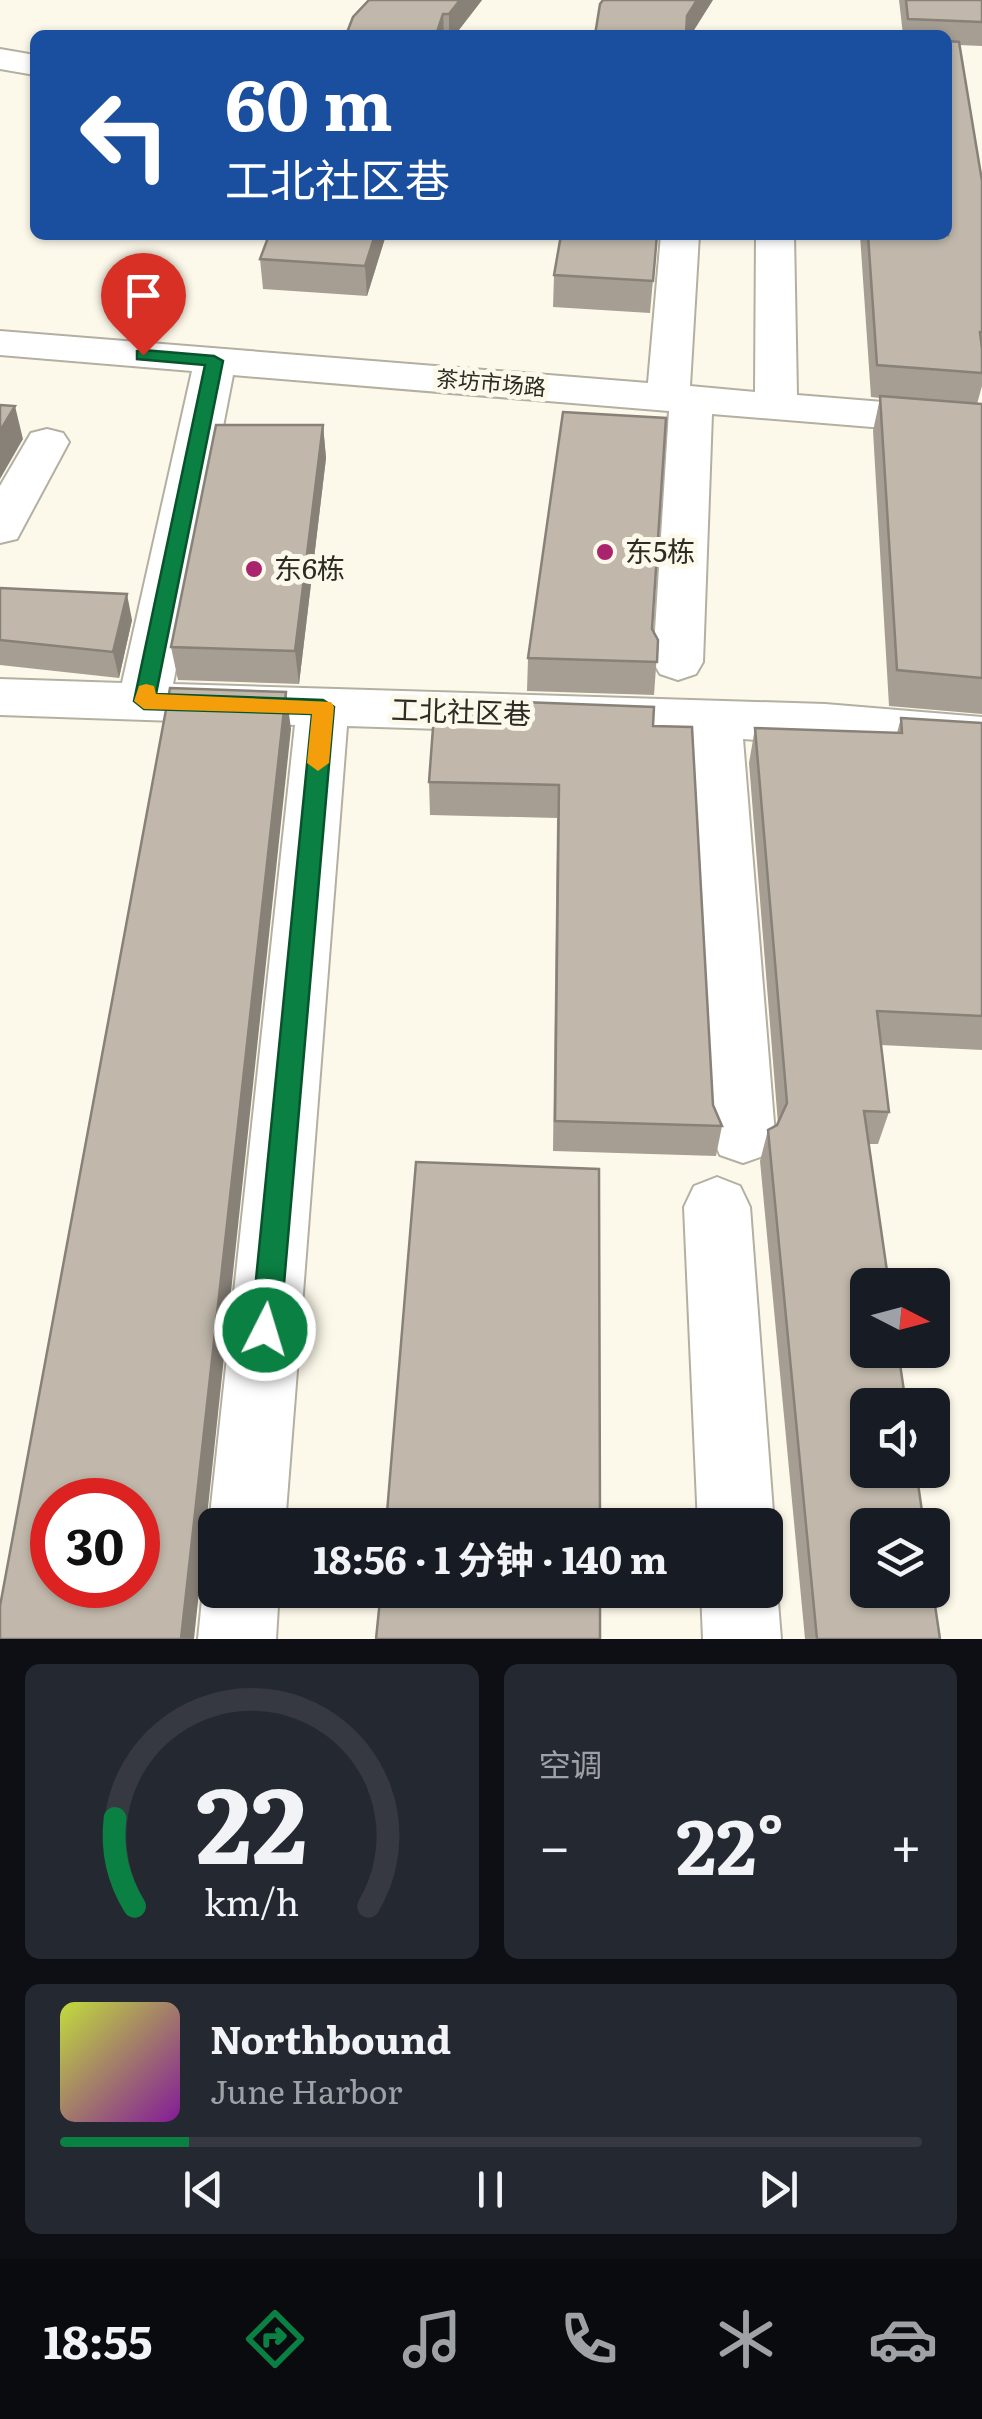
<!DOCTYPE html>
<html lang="zh">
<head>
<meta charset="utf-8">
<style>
	:root { --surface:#171b24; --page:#242831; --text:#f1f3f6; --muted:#9ea1a6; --line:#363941; --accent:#0b8043 }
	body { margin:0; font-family:Literata,"Noto Sans SC",serif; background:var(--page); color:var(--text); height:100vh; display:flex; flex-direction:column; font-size:38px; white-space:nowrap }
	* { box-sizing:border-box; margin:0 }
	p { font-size:32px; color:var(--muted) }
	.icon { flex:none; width:55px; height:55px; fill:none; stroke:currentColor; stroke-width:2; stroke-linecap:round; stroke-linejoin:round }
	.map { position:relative; height:1639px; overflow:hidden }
	.side { display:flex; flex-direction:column; gap:25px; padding:25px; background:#0d0f14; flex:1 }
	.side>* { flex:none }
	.top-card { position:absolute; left:30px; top:30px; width:922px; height:210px; border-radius:15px; box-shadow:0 2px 8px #0004; background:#1a4fa0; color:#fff; overflow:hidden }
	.needle { width:65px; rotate:96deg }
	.tools { position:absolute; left:850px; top:1268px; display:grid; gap:20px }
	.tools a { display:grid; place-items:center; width:100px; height:100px; border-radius:15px; background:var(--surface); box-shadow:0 2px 8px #0004; font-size:50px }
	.speed { position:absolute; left:30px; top:1478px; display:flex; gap:20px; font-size:50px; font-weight:700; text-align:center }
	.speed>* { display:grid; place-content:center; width:130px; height:130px; border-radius:50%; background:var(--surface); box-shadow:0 2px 8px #0004; line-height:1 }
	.speed .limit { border:15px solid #d22; background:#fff; color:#111 }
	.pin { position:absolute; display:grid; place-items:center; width:85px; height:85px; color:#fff; margin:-102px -42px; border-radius:50% 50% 50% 0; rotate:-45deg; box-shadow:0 0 10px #0007 }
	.pin .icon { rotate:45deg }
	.me { position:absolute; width:110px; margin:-55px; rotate:5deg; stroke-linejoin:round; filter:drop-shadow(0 0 8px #0008) }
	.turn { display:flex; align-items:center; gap:35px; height:210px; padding:0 30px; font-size:45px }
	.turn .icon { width:130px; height:130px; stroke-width:2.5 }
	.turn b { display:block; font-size:70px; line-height:85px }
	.big { font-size:75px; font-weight:700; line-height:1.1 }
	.side .tile { flex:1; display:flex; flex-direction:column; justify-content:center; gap:15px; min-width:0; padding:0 35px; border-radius:15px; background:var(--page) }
	.side .dial { align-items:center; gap:0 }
	.dial svg { height:260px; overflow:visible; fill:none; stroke:var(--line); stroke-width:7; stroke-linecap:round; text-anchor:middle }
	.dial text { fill:var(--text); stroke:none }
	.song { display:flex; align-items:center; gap:30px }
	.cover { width:120px; height:120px; border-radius:15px; background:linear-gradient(135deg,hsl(70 70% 55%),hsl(290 70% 35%)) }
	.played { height:10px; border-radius:5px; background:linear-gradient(90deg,var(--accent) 15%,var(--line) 15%) }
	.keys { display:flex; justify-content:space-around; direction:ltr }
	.heat { display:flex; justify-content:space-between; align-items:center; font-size:55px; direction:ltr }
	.side .tiles { flex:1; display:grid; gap:25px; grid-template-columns:1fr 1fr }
	.tile:last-child { grid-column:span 2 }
	.trip { position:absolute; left:198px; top:1508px; width:585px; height:100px; border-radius:15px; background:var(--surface); box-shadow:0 2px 8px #0004; font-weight:700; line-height:100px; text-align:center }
	.menu { display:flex; height:160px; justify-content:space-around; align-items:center; background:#090b0e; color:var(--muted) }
	.menu .icon { width:70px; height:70px }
	.menu .current { color:var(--accent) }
	.menu b { font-size:45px; color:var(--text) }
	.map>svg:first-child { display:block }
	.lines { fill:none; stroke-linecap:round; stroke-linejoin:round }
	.minor-casing { stroke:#b3b0a2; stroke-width:4 }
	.minor { fill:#fff; fill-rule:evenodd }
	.wall { fill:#a69e93 }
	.shaded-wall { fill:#878178 }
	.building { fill:#c1b8ab; stroke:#878178; stroke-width:2.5; fill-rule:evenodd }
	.route { fill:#0b8043; stroke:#07532c; stroke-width:2.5 }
	.slow { fill:#f59e0b }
	.poi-dot { fill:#a9246d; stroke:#fdf9ea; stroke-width:4 }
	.labels { text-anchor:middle; stroke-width:10; stroke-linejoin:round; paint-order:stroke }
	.far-street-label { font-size:22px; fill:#2c2b25; stroke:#fdf9ea }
	.poi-label { font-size:28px; fill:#2c2b25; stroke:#fdf9ea; text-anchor:start }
	.street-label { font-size:28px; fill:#2c2b25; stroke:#fdf9ea }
</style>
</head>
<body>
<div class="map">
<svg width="982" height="1639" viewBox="0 0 982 1639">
	<rect width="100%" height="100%" fill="#fdf9ea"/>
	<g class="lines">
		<g class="minor-casing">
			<g id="minor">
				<path d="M0,49L35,55V75L0,69Z"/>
				<path d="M661,235H699L690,386L755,392L756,235H794L797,395L982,410V436L712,414L703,662L696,674L678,680L660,674L653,662L669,411L233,375L173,684L825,704L982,717V755L743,739L775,1135L766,1155L743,1163L720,1155L711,1135L690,737L347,726L285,1525H215V1538L209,1525L295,725L0,715V679L122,683L192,371L0,355V331L648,383Z"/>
				<path d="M47,429L63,433L69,442L17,539L0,543V486L31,433Z"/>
				<path d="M717,1177L740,1186L750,1207L774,1525L765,1546V1525H698L684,1207L694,1186Z"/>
				<path d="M214,1563L215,1590H279L276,1639H198L203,1590Z"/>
				<path d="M766,1563L777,1590L781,1639H703L701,1590H765Z"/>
			</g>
		</g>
		<use href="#minor" class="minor"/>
	</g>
	<g class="wall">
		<path d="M482,0L455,35H346Z"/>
		<path d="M899,0H982V46L959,45L982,181V386L977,404H982V714L889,706L873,431L880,398L871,397L860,235H948V35H903Z"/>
		<path d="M269,235H386L367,296L263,289L260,259Z"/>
		<path d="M657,235L650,313L553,307L554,275Z"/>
		<path d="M323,425L326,458L299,684L178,680L171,647Z"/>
		<path d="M0,588L132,620L119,678L0,665Z"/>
		<path d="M652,629L658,640L654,695L527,691L528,658Z"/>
		<path d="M901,718L982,723V1050L881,1045L889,1112L878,1144H869L940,1639H805L760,1161L768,1130L778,1124L749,763L755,728L897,733Z"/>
		<path d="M653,726L713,1105L722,1126L716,1156L553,1151L557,818L430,815L429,782Z"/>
	</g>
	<g class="shaded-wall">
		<path d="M460,0H482L455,35H449V14Z"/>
		<path d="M697,0H713L691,35H686L687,16Z"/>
		<path d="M443,14L444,35H436Z"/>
		<path d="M375,235H386L367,296L365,266Z"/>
		<path d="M15,406L23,439L0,479V431Z"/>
		<path d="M323,425L326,458L299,684L295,651Z"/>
		<path d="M127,594L132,620L119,678L113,652Z"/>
		<path d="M286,692L291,729L194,1639H181Z"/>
	</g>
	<g class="building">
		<path d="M369,0H460L449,14H443L436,35H346L353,17Z"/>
		<path d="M603,0H697L687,16L686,35H595L600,4Z"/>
		<path d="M906,0H982V22L908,19Z"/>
		<path d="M948,41L959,42L982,181V332H980L982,349V373L877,365L868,235H948Z"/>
		<path d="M269,235H375L365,266L260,259Z"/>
		<path d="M561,235H657L653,281L554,275Z"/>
		<path d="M880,396L982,404V678L897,670Z"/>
		<path d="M0,405L15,406L0,431Z"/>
		<path d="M563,412L666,418L652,629L658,640L657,662L528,658Z"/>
		<path d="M216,425H323L295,651L171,647Z"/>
		<path d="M0,588L127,594L113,652L0,640Z"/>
		<path d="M170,688L286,692L181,1639H0V1606ZM52,1500H138V1585H52Z"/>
		<path d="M522,702L654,707L653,726L692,727L713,1105L722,1126L555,1121L559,785L429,782L434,714L520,716Z"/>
		<path d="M901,718L982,723V1016L877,1011L889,1112L864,1111L889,1285H868V1350H898L906,1405H868V1470H916L924,1525H868V1590H932V1585L940,1639H817L768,1130L777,1125L787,1103L755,728L902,733Z"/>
		<path d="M416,1162L599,1169L600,1525H386Z"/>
		<path d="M381,1590H600V1639H376Z"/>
	</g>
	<path class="route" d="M143,350L214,356L223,361L156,694L323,700L334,707L280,1330L275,1340L265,1344L255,1340L251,1330L312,714L144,709L134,701L205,365L137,359V351Z"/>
	<path class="slow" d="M146,684L154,686L156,694L331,702L334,707L329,763L318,771L307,763L312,714L144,709L134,701L139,686Z"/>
	<g class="poi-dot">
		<circle cx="605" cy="552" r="10"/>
		<circle cx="254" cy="569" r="10"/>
	</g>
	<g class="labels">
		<g class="far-street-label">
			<text transform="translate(491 383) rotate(5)" y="8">茶坊市场路</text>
		</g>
		<g class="poi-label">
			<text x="625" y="562">东5栋</text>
			<text x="274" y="579">东6栋</text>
		</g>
		<g class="street-label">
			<text transform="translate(461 712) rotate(2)" y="10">工北社区巷</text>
		</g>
	</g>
</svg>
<div class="tools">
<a><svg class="needle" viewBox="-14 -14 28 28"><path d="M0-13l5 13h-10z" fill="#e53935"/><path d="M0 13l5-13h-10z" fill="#9ea1a6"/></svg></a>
<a><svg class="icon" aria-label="sound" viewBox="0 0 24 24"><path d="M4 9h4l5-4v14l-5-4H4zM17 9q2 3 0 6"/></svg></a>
<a><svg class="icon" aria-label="layers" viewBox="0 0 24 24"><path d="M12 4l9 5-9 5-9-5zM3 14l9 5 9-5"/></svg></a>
</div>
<div class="speed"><div class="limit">30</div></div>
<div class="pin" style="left:143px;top:355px;background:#d93025"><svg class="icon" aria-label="arrive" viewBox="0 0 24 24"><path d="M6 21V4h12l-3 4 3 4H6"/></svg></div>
<svg class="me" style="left:265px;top:1330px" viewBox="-20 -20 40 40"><circle r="17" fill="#0b8043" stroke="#fff" stroke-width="3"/><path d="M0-11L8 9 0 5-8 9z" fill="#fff"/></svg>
<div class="trip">18:56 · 1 分钟 · 140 m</div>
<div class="top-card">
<div class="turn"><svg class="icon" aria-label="left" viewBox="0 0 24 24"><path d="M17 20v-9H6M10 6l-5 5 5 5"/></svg><div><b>60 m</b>工北社区巷</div></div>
</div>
</div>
<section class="side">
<div class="tiles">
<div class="tile dial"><svg viewBox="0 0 100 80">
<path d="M14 69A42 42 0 1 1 86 69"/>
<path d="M14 69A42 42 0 0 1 8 42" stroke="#0b8043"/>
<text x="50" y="56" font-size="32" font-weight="700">22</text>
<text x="50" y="72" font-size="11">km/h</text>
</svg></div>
<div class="tile"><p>空调</p>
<div class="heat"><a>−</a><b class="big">22°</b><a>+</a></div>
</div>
<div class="tile">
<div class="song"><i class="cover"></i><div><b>Northbound</b><p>June Harbor</p></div></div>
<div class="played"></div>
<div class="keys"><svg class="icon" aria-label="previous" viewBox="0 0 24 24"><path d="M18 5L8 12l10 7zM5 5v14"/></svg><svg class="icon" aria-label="pause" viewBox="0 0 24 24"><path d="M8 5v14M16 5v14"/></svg><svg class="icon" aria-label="next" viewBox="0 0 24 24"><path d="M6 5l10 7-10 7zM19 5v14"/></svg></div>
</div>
</div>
</section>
<nav class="menu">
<b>18:55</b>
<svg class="icon current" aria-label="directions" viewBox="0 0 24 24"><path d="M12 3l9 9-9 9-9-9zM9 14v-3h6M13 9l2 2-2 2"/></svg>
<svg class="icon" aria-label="music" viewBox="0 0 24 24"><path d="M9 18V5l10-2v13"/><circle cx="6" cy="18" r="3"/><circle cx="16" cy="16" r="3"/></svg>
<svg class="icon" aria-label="phone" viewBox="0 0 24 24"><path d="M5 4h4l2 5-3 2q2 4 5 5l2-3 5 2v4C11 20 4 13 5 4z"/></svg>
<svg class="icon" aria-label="climate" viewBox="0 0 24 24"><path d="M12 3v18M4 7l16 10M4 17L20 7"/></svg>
<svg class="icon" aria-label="car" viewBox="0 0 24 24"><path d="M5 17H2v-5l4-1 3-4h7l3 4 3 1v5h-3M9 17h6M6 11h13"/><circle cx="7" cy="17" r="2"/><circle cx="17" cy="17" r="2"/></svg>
</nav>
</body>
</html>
